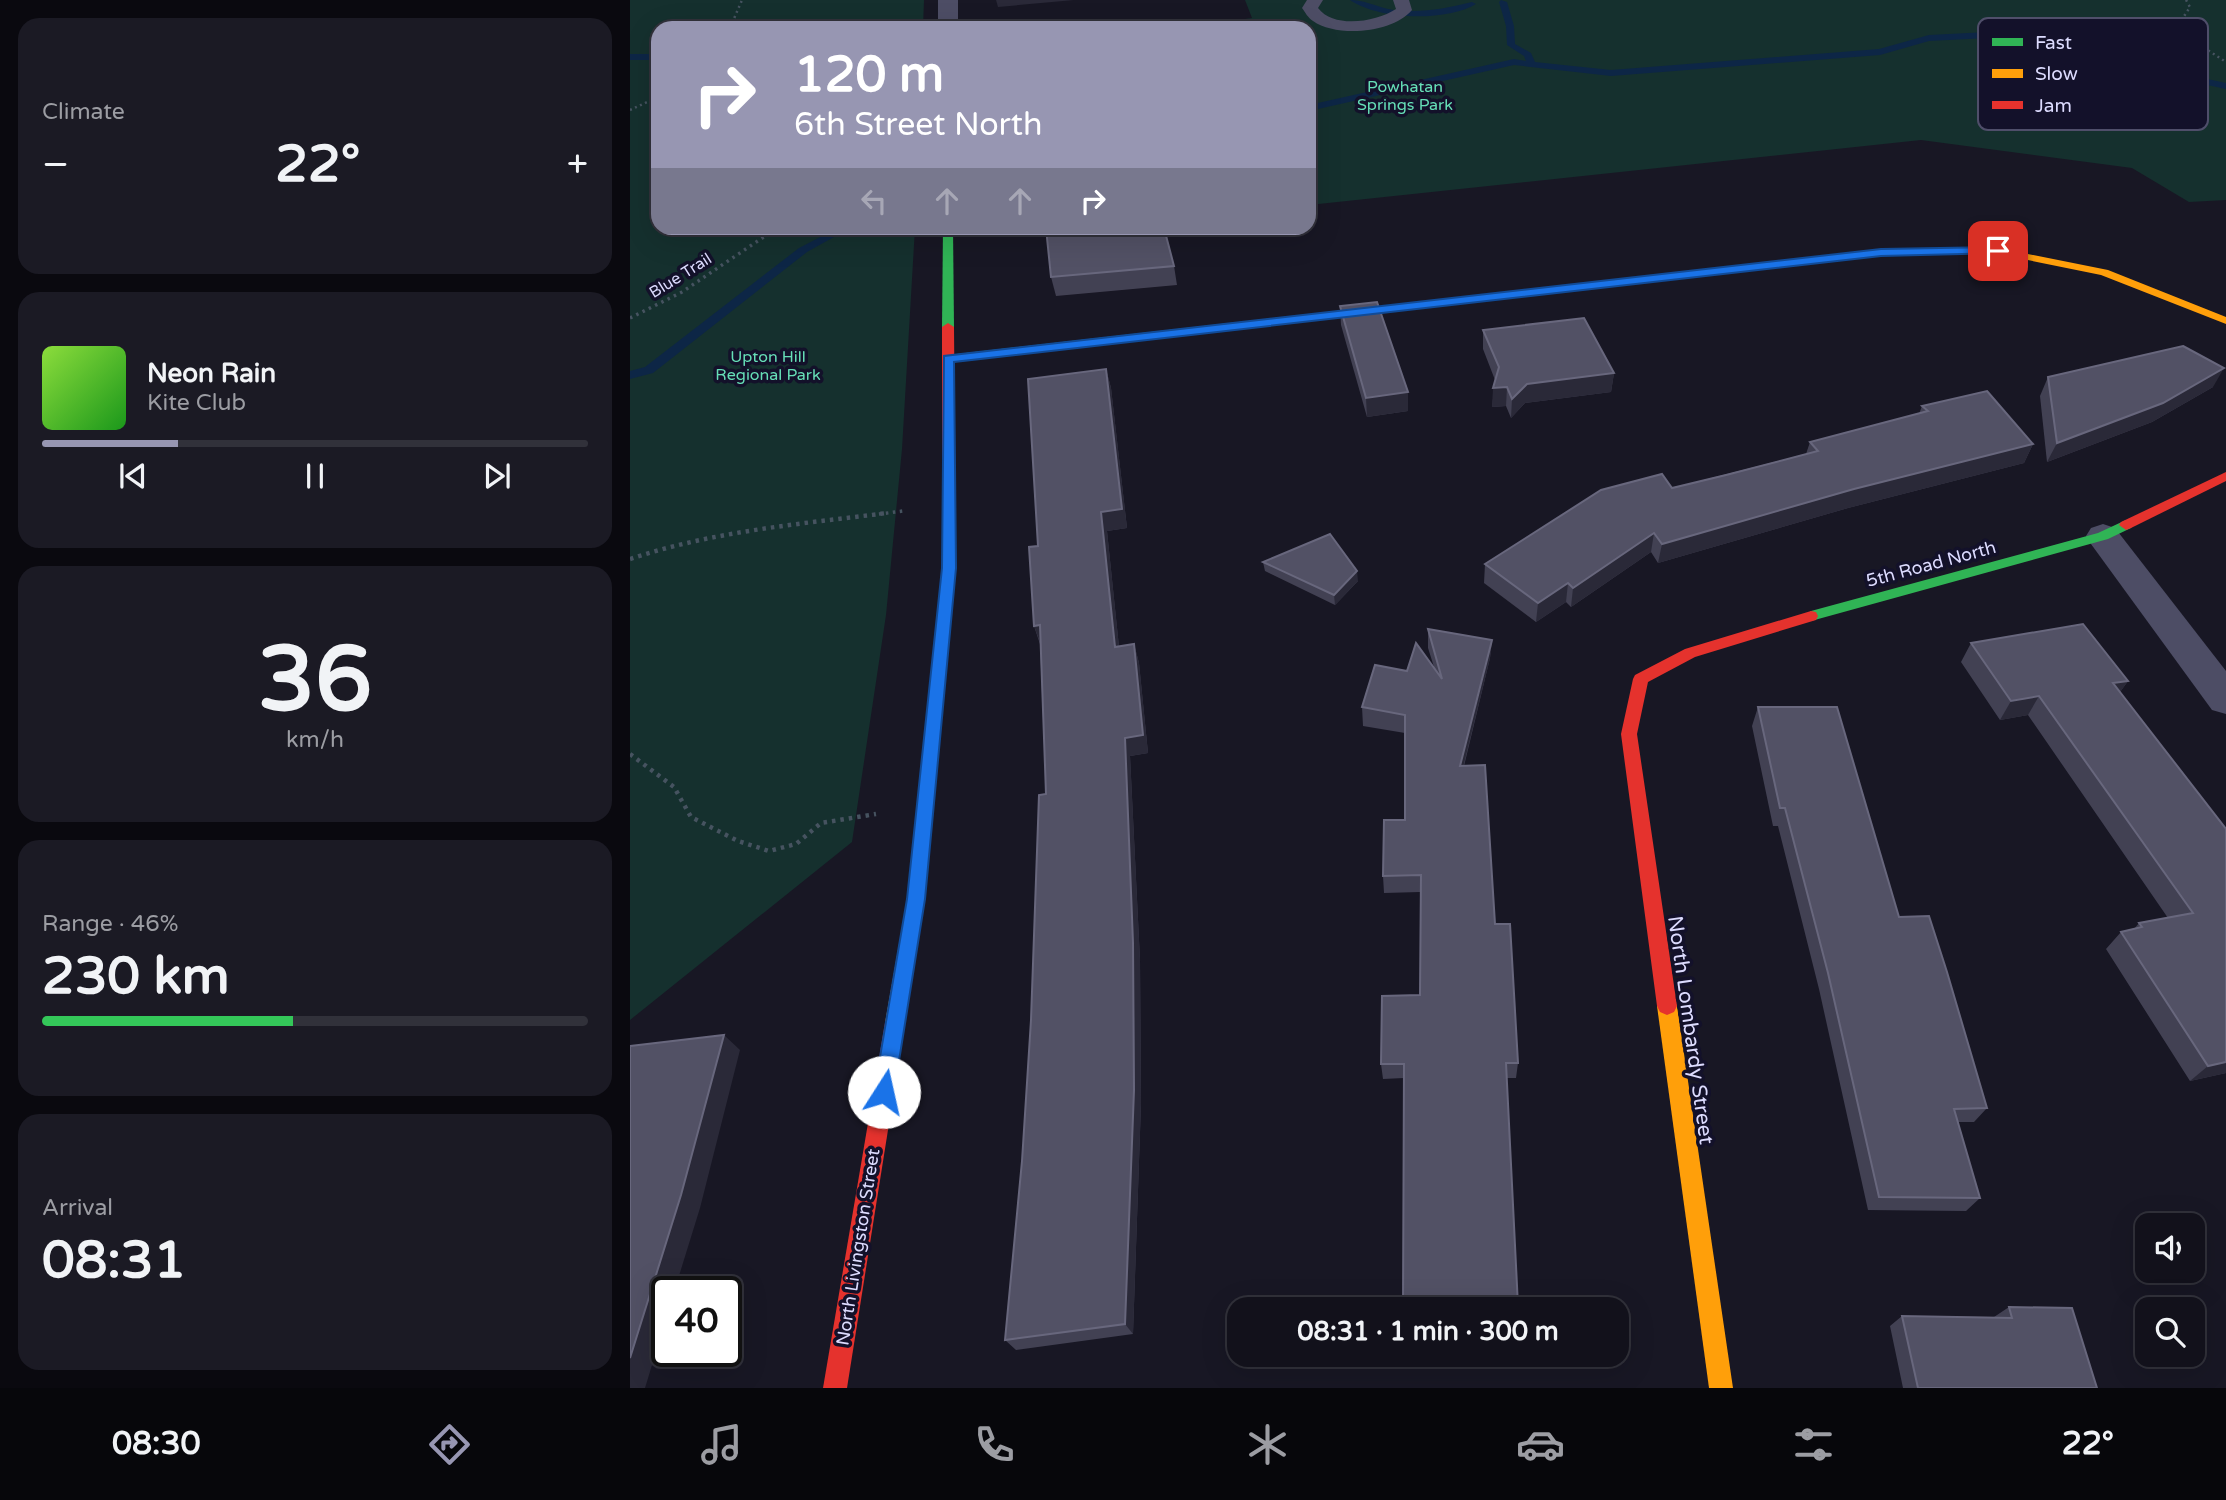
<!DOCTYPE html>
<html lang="en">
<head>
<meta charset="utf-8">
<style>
	:root { --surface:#12111b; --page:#1b1a24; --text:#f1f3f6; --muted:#9c9da3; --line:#31313a; --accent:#9796b2 }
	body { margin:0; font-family:"Varela Round",sans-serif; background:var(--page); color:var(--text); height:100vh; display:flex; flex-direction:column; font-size:26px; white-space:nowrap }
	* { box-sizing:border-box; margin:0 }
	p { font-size:23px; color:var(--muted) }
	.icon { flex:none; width:38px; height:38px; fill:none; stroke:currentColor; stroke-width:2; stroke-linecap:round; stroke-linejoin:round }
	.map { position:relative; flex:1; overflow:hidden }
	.drawer { display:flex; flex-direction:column; gap:18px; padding:18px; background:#0a090f; width:630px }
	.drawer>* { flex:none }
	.hud { position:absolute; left:21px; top:21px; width:665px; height:214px; border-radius:21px; box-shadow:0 7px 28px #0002,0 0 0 2px var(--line); background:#9796b2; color:#fff; overflow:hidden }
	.tools { position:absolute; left:1505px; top:1213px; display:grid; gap:14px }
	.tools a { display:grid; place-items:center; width:70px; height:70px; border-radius:14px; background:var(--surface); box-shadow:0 7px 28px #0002,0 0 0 2px var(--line); font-size:35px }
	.speed { position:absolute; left:21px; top:1276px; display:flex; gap:14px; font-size:35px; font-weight:700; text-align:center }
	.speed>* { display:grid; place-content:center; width:91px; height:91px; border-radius:50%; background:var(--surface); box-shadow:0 7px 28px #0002,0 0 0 2px var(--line); line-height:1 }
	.speed .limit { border:4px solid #111; border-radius:10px; background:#fff; color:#111 }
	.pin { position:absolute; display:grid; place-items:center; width:60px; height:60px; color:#fff; margin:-30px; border-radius:14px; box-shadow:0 4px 10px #0006 }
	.me { position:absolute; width:77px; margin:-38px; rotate:10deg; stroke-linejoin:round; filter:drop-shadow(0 0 5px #0008) }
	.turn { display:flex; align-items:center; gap:24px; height:147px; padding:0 28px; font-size:32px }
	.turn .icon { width:91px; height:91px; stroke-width:2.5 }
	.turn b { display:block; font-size:49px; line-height:60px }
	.lanes { display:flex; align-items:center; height:66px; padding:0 28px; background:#0003; justify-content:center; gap:35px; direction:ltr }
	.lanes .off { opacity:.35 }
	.big { font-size:52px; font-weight:700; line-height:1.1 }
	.drawer .card { flex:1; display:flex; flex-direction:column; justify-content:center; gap:10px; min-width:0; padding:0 24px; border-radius:21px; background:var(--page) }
	.drawer .dial { align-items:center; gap:0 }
	.dial b { font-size:91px; line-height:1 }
	.song { display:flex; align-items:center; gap:21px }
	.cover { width:84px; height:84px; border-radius:10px; background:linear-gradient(135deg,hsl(90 70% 55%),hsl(120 70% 35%)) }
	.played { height:7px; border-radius:4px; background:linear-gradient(90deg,var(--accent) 25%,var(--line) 25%) }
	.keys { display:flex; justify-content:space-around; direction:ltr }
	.heat { display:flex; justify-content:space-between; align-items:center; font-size:38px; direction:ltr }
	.charge { height:10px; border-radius:5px; background:linear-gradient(90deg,#34c759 46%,var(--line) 0) }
	.trip { position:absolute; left:597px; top:1297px; width:402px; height:70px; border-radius:21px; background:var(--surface); box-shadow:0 7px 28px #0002,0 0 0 2px var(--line); font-weight:700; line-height:70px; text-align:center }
	.tabs { display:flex; height:112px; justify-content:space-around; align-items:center; background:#07070b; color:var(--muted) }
	.tabs .icon { width:49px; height:49px }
	.tabs .active { color:var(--accent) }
	.tabs b { font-size:32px; color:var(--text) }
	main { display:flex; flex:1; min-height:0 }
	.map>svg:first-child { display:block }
	.green { fill:#15302e; fill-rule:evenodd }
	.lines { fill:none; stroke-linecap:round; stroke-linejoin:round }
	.stream { fill:#0d2646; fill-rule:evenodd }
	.path-far2 { stroke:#465360; stroke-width:2.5; stroke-dasharray:2 3.5; stroke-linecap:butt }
	.path-far1 { stroke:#465360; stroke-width:3.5; stroke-dasharray:2.5 4.5; stroke-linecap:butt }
	.path { stroke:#465360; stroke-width:4.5; stroke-dasharray:3.5 5; stroke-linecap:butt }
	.lane { fill:#4d4d65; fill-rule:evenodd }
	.street { fill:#4d4d65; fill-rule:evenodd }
	.fast { fill:#30b455; fill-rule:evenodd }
	.slow { fill:#ff9f0a; fill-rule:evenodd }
	.jam { fill:#e5322d; fill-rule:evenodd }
	.wall { fill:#424153 }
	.shaded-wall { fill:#2a2938 }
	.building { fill:#525165; stroke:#68677d; stroke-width:2 }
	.route { fill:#1a73e8; stroke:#114b97; stroke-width:2 }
	.labels { text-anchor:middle; stroke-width:7; stroke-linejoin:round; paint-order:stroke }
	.far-park-label { font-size:16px; fill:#66dfb7; stroke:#13112a }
	.far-street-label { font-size:16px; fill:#dcdbfe; stroke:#13112a }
	.street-label { font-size:18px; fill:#dcdbfe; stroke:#13112a }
	.near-street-label { font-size:21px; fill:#dcdbfe; stroke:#13112a }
	.key { fill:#13112a; stroke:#4f4e6a; stroke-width:2 }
	.key-label { font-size:19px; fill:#dcdbfe }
</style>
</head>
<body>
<main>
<section class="drawer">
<div class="card"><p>Climate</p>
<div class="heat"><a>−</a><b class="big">22°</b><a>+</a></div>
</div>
<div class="card">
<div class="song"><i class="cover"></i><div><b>Neon Rain</b><p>Kite Club</p></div></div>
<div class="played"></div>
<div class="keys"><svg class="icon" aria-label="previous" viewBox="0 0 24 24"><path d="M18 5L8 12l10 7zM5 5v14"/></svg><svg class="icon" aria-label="pause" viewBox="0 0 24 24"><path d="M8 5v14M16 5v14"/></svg><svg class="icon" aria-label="next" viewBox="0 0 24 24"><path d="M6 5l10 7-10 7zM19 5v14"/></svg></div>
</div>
<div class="card dial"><b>36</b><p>km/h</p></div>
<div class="card"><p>Range · 46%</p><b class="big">230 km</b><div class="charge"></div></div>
<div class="card"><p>Arrival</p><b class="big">08:31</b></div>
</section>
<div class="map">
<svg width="1596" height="1388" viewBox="0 0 1596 1388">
	<rect width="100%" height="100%" fill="#181724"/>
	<g class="green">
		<path d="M0,0H294L293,28H28V228H285L272,449L256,615L222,842L0,1020Z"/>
		<path d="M615,0H1596V200L1559,202L1502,168L1291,140L679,205V28H618L615,19L622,18ZM1406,27L1574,38V44L1415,32Z"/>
	</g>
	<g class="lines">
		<g class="stream">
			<path d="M720,0C734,0 745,6 758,9C787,14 814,9 842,2L846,4C816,22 749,20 720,0Z"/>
			<path d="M871,0L877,2L884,26L885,44L901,53L905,62L981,70L1249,49L1299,35L1358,32L1596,83V89L1358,38L1299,41L1250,55L981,76L884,65L679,111V105L884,59L896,61L894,56L877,45L876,26L869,2Z"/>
			<rect x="0" y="54" width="28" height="6"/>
			<path d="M208,228H220L177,252L23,373L0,379V371L15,367L169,248Z"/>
		</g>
		<g class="path-far2">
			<path d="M1556,0L1560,7L1547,27L1550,32L1596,62"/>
			<path d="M100,28L112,0"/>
			<path d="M0,110L28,97"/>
		</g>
		<g class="path-far1">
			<path d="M0,318L52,292L147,228"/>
			<path d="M242,515L273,511"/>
		</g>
		<g class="path">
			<path d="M0,559C84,531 170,524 257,513"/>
			<path d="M0,754L44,787L61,817L108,841L139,851L166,844L191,823L246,814"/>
		</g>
		<path class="lane" d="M677,0H693L688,8C704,29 746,22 766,9L763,0H779L782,10C763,33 707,38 683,21C678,18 675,12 672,8Z"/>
		<g class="street">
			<rect x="308" y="0" width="20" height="28"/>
			<path d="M1473,524L1485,528L1596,671V714L1582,710L1461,544L1456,536L1461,528Z"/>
		</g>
		<g class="fast">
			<path d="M313,228H323L324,327L318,331L312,327Z"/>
			<path d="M760,305L764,306V310L318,363L312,359L318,355Z"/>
			<path d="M1496,520L1503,525L1501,528L1478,539L1181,621L1174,616L1181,611L1468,533Z"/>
		</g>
		<g class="slow">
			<path d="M1318,248H1368L1478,270L1596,317V324L1471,275L1368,254L1314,253V249Z"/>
			<path d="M303,724L309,726L311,730L295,899L275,1023L272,1029L265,1032L258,1029L255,1023L277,899L295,730L297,726Z"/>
			<path d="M1037,997L1044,1000L1047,1006L1103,1388H1079L1027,1006L1030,1000Z"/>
		</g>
		<g class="jam">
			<path d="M1318,248L1322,249V253L1251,255L760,311L754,308L760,305L1251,249Z"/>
			<path d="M318,323L324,327L326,568L311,730L309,734H297L295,730L312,568V327Z"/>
			<path d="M1596,472V481L1501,528L1496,530L1489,525L1491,522Z"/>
			<path d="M1181,611L1186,612L1188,616L1186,620L1065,657L1018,682L1007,734L1047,1006L1044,1012L1037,1015L1030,1012L1027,1006L991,734L1003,679L1005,675L1055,649Z"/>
			<path d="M265,1014L272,1017L275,1023L217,1388H193L255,1023L258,1017Z"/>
		</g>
	</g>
	<g class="wall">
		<path d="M544,266L547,285L426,296L421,277Z"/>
		<path d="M710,306L778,411L737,417L711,325Z"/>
		<path d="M853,330L984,373L981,392L895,403L881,418L876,406L862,407L865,380L853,349Z"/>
		<path d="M476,369L481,388L497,528L477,531L489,647L504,644L509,663L518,753L500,756L510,960L511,1104L503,1334L386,1350L375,1340L392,1161L416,794L410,644L404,626L408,546Z"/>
		<path d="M1418,377L1583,387L1522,422L1417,462L1410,396Z"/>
		<path d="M1292,406L1403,444L1394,463L1218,508L1028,563L1021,552L941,607L936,602L906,622L854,583L855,564L1042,488L1176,454L1180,442L1289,414Z"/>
		<path d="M633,562L728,581L705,605L635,571Z"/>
		<path d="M798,629L862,640L860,658L834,766L865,924L888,1063L886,1078H876L887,1309H773L774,1078L753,1079L751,1064L790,995V892L754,893L753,876L775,820V733L733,726L732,707L777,671L804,667L798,648Z"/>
		<path d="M1341,643L1498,681L1490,692L1596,829V1073L1560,1081L1476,949L1491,932L1504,929L1509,923L1538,918L1398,715L1370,720L1331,662Z"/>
		<path d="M1128,707L1269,917L1357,1108L1344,1122H1328L1350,1198L1336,1211L1238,1210L1189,989L1148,826H1143L1122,726Z"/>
		<path d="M1379,1307L1467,1388H1273L1260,1326L1272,1316L1364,1317Z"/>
	</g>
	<g class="shaded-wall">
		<path d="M366,0H444L368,7Z"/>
		<path d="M1594,368L1583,387L1522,422L1417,462L1427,443Z"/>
		<path d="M476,369L481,388L497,528L477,531L491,666L485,647L471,512Z"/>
		<path d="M984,373L981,392L895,403L881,418L882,399L897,384Z"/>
		<path d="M877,387L876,406L862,407L863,388Z"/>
		<path d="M778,392V411L737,417L736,398Z"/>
		<path d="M1403,444L1394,463L1218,508L1028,563L1032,544L1224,489Z"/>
		<path d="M1024,533L1021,552L941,607L943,588Z"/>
		<path d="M727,571L728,581L705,605L704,595Z"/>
		<path d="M938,583L936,602L906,622L908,603Z"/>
		<path d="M410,625L411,645L404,626Z"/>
		<path d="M862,640L860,658L829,784L830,766Z"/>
		<path d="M504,644L509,663L518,753L500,756L510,960L511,1104L503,1334L495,1324V738Z"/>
		<path d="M1498,681L1485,699L1483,683Z"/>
		<path d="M1409,696L1398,715L1370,720L1381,701Z"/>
		<path d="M94,1035L110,1050L70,1208L44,1292H37V1316L15,1388H0V1358Z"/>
		<path d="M1596,1062V1073L1560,1081L1578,1066Z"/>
	</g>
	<g class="building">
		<path d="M416,228H534L544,266L421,277Z"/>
		<path d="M747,302L778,392L736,398L710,306Z"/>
		<path d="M954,318L984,373L897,384L882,399L877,387L863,388L869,367L853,330Z"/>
		<path d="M1553,346L1594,368L1533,403L1427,443L1418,377Z"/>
		<path d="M476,369L492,509L471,512L485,647L504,644L513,735L495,738L503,943L504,1090L495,1324L375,1340L392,1161L401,1020L409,795L416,794L410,625L404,626L399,547L408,546L398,379Z"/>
		<path d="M1357,391L1403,444L1224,489L1032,544L1024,533L943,588L938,583L908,603L855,564L971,490L1032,474L1042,488L1096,475L1188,451L1180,442L1298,411L1292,406Z"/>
		<path d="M700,534L727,571L704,595L633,562Z"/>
		<path d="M1453,624L1498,681L1483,683L1596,829V1062L1578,1066L1491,932L1512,927L1509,923L1563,913L1409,696L1381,701L1341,643Z"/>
		<path d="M798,629L862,640L830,766L855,765L865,924H880L888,1063H876L888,1306L773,1307L774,1064H751L752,996L790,995L791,875L753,876L754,820H775V715L732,707L745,665L777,671L786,643L812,679Z"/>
		<path d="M1128,707H1207L1269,917L1299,916L1317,972L1357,1108L1324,1109L1350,1198L1249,1197L1198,973L1155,808H1150Z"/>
		<path d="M94,1035L51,1195L0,1358V1046Z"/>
		<path d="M1379,1307L1442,1308L1467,1388H1288L1272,1316L1382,1318Z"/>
	</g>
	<path class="route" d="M1368,247L1373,251L1372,253L1251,256L324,362L326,568L295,899L264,1092L261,1099L254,1102L247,1099L244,1092L277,899L312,568L314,356L1251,249Z"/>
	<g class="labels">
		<g class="far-park-label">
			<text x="775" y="92">Powhatan<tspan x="775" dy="18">Springs Park</tspan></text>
			<text x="138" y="362">Upton Hill<tspan x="138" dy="18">Regional Park</tspan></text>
		</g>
		<g class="far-street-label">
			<text transform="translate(50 275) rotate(-32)" y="6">Blue Trail</text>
		</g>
		<g class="street-label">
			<text transform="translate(1301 564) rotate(-15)" y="6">5th Road North</text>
			<text transform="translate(228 1247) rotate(-81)" y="6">North Livingston Street</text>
		</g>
		<g class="near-street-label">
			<text transform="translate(1061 1030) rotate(82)" y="7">North Lombardy Street</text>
		</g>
	</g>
	<rect x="1348" y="18" width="230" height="112" rx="10" class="key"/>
	<rect x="1362" y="38" width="31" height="8" fill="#30b455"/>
	<rect x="1362" y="69" width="31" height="9" fill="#ff9f0a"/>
	<rect x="1362" y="101" width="31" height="8" fill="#e5322d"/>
	<g class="key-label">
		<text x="1405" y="49">Fast</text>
		<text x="1405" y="80">Slow</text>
		<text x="1405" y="112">Jam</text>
	</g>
</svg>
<div class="tools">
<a><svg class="icon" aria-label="sound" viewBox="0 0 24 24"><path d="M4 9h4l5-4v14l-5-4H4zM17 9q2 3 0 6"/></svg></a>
<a><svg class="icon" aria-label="search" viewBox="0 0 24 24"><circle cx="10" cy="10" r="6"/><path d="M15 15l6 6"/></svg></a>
</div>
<div class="speed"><div class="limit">40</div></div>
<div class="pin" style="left:1368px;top:251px;background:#d93025"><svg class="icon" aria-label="arrive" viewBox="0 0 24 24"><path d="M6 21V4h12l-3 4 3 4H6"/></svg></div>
<svg class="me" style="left:254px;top:1092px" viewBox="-20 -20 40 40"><circle r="19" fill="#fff"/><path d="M0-13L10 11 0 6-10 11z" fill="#1a73e8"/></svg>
<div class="trip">08:31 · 1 min · 300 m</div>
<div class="hud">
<div class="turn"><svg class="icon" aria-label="right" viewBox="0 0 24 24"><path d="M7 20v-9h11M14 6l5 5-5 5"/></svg><div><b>120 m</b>6th Street North</div></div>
<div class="lanes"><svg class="icon off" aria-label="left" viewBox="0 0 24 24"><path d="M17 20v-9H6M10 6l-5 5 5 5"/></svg><svg class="icon off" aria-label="ahead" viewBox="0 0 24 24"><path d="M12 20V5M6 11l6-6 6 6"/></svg><svg class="icon off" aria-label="ahead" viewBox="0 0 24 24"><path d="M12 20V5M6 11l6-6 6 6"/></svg><svg class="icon" aria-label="right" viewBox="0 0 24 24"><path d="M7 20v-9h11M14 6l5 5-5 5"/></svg></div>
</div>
</div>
</main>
<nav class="tabs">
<b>08:30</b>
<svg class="icon active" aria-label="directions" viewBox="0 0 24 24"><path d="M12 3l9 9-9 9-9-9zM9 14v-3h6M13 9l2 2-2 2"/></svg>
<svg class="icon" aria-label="music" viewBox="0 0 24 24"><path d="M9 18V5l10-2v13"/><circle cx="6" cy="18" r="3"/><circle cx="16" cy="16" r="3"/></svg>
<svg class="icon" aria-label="phone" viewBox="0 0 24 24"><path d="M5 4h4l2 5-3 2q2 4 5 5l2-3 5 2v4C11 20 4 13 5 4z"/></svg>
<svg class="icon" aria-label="climate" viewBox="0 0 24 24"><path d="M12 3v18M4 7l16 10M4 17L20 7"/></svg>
<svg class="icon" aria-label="car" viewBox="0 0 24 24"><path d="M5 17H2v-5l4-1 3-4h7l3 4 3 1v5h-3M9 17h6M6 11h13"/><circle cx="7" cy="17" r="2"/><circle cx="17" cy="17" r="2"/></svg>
<svg class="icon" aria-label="filters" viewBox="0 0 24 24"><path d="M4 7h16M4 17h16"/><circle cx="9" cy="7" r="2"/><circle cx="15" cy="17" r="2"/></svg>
<b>22°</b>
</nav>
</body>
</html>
